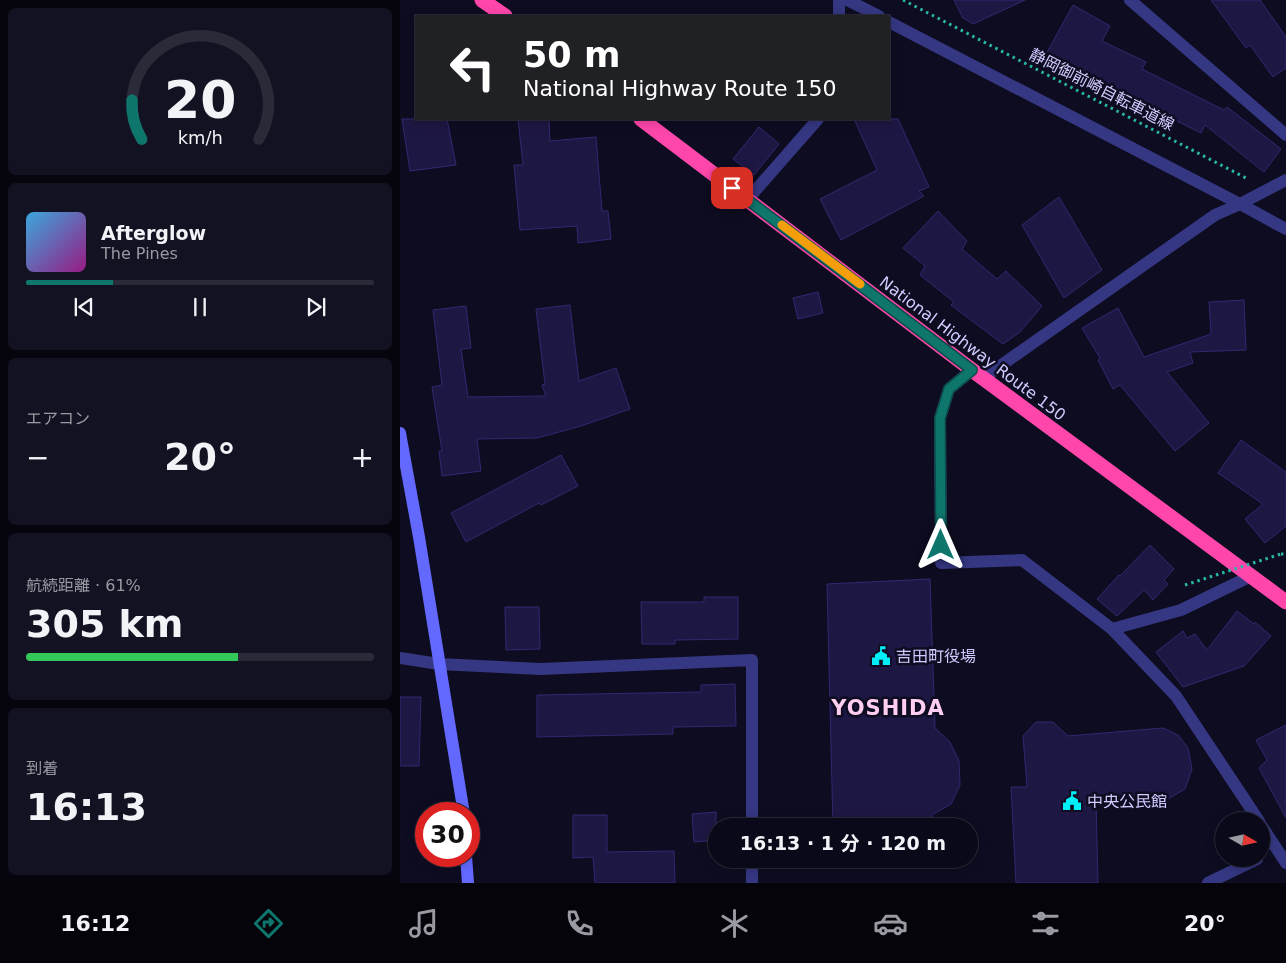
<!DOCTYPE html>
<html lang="ja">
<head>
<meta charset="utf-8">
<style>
	:root { --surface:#0a0919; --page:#131222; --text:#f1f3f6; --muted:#999aa2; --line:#2a2a38; --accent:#0f766e }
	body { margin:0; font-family:"DejaVu Sans","Noto Sans JP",sans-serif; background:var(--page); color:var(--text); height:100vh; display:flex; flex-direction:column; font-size:19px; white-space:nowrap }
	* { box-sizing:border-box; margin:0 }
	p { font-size:16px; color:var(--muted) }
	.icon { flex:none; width:28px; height:28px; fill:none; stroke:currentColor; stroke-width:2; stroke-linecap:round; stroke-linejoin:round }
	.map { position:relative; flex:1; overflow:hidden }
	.drawer { display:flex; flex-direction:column; gap:8px; padding:8px; background:#06050e; width:400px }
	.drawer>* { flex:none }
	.guide { position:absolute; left:15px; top:15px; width:475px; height:105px; border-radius:0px; box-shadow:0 2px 12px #0003,0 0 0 1px var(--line); background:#202124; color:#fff; overflow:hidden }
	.needle { width:32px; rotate:99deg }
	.controls { position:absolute; left:815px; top:812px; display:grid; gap:10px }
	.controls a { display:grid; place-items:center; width:55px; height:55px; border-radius:50%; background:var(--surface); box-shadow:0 2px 12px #0003,0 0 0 1px var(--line); font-size:25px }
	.speed { position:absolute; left:15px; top:802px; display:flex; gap:10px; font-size:25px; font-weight:700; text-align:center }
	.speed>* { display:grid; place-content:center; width:65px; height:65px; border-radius:50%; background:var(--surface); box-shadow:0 2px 12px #0003,0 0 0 1px var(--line); line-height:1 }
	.speed .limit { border:8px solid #d22; background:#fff; color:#111 }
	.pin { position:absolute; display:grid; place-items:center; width:42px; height:42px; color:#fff; margin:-21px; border-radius:10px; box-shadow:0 2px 8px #0006 }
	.me { position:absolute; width:55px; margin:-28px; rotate:0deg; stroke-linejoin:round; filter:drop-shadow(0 0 4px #0008) }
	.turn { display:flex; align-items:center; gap:18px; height:105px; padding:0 25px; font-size:22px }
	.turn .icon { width:65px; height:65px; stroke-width:2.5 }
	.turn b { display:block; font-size:35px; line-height:42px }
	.big { font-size:38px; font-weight:700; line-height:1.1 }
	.drawer .card { flex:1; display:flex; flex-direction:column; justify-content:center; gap:8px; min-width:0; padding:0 18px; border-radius:8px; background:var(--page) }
	.drawer .dial { align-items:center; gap:0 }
	.dial svg { height:130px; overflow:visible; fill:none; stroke:var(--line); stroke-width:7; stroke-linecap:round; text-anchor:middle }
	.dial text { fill:var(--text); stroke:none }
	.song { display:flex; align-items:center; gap:15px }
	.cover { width:60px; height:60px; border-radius:8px; background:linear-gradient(135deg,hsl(200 70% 55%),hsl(310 70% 35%)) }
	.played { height:5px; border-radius:2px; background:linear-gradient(90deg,var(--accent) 25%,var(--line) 25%) }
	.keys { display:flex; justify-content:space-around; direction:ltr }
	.heat { display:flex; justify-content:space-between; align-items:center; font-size:28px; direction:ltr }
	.charge { height:8px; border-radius:4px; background:linear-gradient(90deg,#34c759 61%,var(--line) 0) }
	.trip { position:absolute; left:308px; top:818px; width:270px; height:50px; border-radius:25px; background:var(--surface); box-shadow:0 2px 12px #0003,0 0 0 1px var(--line); font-weight:700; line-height:50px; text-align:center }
	.tab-bar { display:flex; height:80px; justify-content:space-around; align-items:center; background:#04040a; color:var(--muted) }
	.tab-bar .icon { width:35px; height:35px }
	.tab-bar .active { color:var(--accent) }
	.tab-bar b { font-size:22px; color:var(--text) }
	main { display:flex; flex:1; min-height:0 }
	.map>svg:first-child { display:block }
	.building { fill:#1d1743; stroke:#322870 }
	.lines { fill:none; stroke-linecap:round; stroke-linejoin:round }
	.path { stroke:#28b7a5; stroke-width:3; stroke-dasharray:2.5 4; stroke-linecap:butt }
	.street { stroke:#353782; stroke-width:12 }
	.secondary { stroke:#6369ff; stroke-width:12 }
	.highway { stroke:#ff47ab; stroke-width:15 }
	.path-bridge { stroke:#28b7a5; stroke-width:3; stroke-dasharray:2.5 4; stroke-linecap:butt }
	.route-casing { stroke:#0a4d48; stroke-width:12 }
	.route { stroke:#0f766e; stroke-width:9 }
	.slow { stroke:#f59e0b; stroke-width:9 }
	.labels { text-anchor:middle; stroke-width:5; stroke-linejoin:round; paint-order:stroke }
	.street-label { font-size:16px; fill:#cfccff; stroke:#0e0c21 }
	.poi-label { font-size:16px; fill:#cfccff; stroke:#0e0c21; text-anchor:start }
	.district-label { font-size:21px; font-weight:bold; letter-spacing:1px; fill:#ffcef0; stroke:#0e0c21 }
</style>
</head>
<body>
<main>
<section class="drawer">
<div class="card dial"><svg viewBox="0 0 100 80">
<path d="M14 69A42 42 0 1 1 86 69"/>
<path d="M14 69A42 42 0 0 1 8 45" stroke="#0f766e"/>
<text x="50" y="56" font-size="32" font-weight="700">20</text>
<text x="50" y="72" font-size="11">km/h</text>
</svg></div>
<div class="card">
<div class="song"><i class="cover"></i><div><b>Afterglow</b><p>The Pines</p></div></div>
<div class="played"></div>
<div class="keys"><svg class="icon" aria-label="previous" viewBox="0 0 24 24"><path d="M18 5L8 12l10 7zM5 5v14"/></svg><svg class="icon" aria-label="pause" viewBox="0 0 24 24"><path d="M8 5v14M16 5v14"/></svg><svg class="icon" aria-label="next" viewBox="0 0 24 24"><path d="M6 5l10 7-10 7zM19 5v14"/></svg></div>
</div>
<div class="card"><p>エアコン</p>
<div class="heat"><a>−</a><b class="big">20°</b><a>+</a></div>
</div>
<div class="card"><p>航続距離 · 61%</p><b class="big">305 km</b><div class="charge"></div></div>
<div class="card"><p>到着</p><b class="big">16:13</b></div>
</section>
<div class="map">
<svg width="886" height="883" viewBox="0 0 886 883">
	<rect width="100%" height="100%" fill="#0e0c21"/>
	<g class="building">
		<path d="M554,0H625L573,24L563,18Z"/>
		<path d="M811,0H860L886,37V68L873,77L850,45L846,48Z"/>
		<path d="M673,5L710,26L702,41L746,62L742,69L824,110L827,107L881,149L864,172L805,125L801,133L729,97L727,102L695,86L697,82L646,54Z"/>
		<path d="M2,119H47L56,165L10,171Z"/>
		<path d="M118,119H149L150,141L196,137L202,211H208L211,239L178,243L177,226L120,230L114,165H123Z"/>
		<path d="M454,119H498L529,187L519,191L524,196L441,240L420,199L477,170Z"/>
		<path d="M359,127L379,144L354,175L333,159Z"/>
		<path d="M659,197L702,270L664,298L622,225Z"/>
		<path d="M538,211L567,241L562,249L597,279L606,271L642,306L620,332L603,344L551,305L554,302L520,275L525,266L503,248Z"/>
		<path d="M418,292L423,313L398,319L393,298Z"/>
		<path d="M844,300L846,350L790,352L793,363L767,372L809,423L775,451L720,385L713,389L698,360L700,358L682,328L718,308L744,357L811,334L809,302Z"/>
		<path d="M170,305L179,381L216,368L230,409L181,426L137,438L77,439L81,471L42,476L39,451H42L32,387L42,385L33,310L66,306L71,348L61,349L68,397L146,396L142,385L145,384L136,309Z"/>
		<path d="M841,440L886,472V526L865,543L845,519L863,504L818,473Z"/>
		<path d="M161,455L178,486L141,505L139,503L66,542L51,513Z"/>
		<path d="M750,545L774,569L764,580L768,584L753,600L744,590L717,616L697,599L719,575L720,576Z"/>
		<path d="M530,579L535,728L550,742L559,761L560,785L551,804L532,815L533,826H433L427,584Z"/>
		<path d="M304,597H338V639L275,640V644H242L241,602H304Z"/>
		<path d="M105,607H139L140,649L106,650Z"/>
		<path d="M837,611L854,624L855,622L871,636L844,666L783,687L756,652L783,631L787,638L795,634L807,650Z"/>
		<path d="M335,684L336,726L273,727V734L137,737V695L301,692V685Z"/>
		<path d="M0,697H21L19,766H0Z"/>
		<path d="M636,722H653L668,736L763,728L778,735L788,748L792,769L785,789L768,799L696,803L698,883H616L611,787H627L623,736Z"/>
		<path d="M886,725V818L859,768L867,760L856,740Z"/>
		<path d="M316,812V840L294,842L292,814Z"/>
		<path d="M173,815H207V852L274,851L275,883H195L193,857L173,858Z"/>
		<path d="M434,859H536V860L435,867Z"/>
	</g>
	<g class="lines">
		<g class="path">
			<path d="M503,0L846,178"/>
			<path d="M881,554H886"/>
		</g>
		<g class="street">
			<path d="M439,0V16"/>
			<path d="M447,0L479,16"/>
			<path d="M730,0L886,135"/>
			<path d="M489,22L840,204L886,229"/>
			<path d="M348,199L418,119"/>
			<path d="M572,370L549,389L540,418L541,563L622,560L712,629L776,696L859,821"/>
			<path d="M583,378L815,215L840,204L886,180"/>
			<path d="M712,629L781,610L851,576"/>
			<path d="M0,658L39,664L141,669L352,660V826"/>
			<path d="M861,825L886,863"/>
			<path d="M352,859V883"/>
			<path d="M808,883L857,859"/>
		</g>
		<g class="secondary">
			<path d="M0,433L19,537L64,814"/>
			<path d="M66,856L68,883"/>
		</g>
		<g class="highway">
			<path d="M82,0L105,16"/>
			<path d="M241,119L572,370L886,602"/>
		</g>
		<path class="path-bridge" d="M785,585L881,554"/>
	</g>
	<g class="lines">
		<g class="route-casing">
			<path id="route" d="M332,188L572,370L549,389L540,418L541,545"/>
		</g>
		<use href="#route" class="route"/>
		<path class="slow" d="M382,225L460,284"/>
	</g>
	<defs>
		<g id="civic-bare" transform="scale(1.5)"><path d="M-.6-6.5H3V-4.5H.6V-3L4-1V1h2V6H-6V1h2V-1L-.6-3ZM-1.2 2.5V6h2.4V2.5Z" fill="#00eef7" stroke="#0e0c21" stroke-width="2.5" paint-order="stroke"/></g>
	</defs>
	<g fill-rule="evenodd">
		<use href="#civic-bare" x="481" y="656"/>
		<use href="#civic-bare" x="672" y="801"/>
	</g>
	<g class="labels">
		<g class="street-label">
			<text transform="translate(702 89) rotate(27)" y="6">静岡御前崎自転車道線</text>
			<text transform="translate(573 348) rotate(37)" y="6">National Highway Route 150</text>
		</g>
		<g class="poi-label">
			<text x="496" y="662">吉田町役場</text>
			<text x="687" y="807">中央公民館</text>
		</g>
		<g class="district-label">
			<text x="488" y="715">YOSHIDA</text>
		</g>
	</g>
</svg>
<div class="controls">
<a><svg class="needle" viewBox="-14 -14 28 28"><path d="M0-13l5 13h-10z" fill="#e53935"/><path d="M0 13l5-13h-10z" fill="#999aa2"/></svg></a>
</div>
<div class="speed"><div class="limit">30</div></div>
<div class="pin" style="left:332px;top:188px;background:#d93025"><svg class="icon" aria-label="arrive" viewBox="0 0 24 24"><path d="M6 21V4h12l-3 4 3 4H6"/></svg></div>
<svg class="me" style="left:541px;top:545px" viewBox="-20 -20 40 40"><path d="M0-17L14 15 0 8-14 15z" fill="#0f766e" stroke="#fff" stroke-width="4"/></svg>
<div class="trip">16:13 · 1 分 · 120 m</div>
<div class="guide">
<div class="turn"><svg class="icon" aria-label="left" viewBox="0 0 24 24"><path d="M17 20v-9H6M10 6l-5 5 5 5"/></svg><div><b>50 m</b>National Highway Route 150</div></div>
</div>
</div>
</main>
<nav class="tab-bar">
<b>16:12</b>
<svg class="icon active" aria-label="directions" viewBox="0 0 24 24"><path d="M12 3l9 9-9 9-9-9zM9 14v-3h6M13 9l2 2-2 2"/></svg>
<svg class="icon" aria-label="music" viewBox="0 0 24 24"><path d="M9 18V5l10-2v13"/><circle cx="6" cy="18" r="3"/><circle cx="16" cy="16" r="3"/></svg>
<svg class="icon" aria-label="phone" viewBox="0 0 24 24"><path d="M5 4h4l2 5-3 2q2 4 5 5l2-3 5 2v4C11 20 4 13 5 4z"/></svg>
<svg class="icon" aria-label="climate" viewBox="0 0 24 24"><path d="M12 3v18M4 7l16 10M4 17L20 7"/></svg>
<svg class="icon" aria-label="car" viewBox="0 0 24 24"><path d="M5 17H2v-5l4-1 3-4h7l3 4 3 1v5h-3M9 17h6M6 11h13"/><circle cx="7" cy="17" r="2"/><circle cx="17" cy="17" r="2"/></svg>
<svg class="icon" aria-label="filters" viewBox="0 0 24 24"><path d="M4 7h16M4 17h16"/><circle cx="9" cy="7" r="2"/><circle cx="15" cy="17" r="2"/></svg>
<b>20°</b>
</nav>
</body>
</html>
